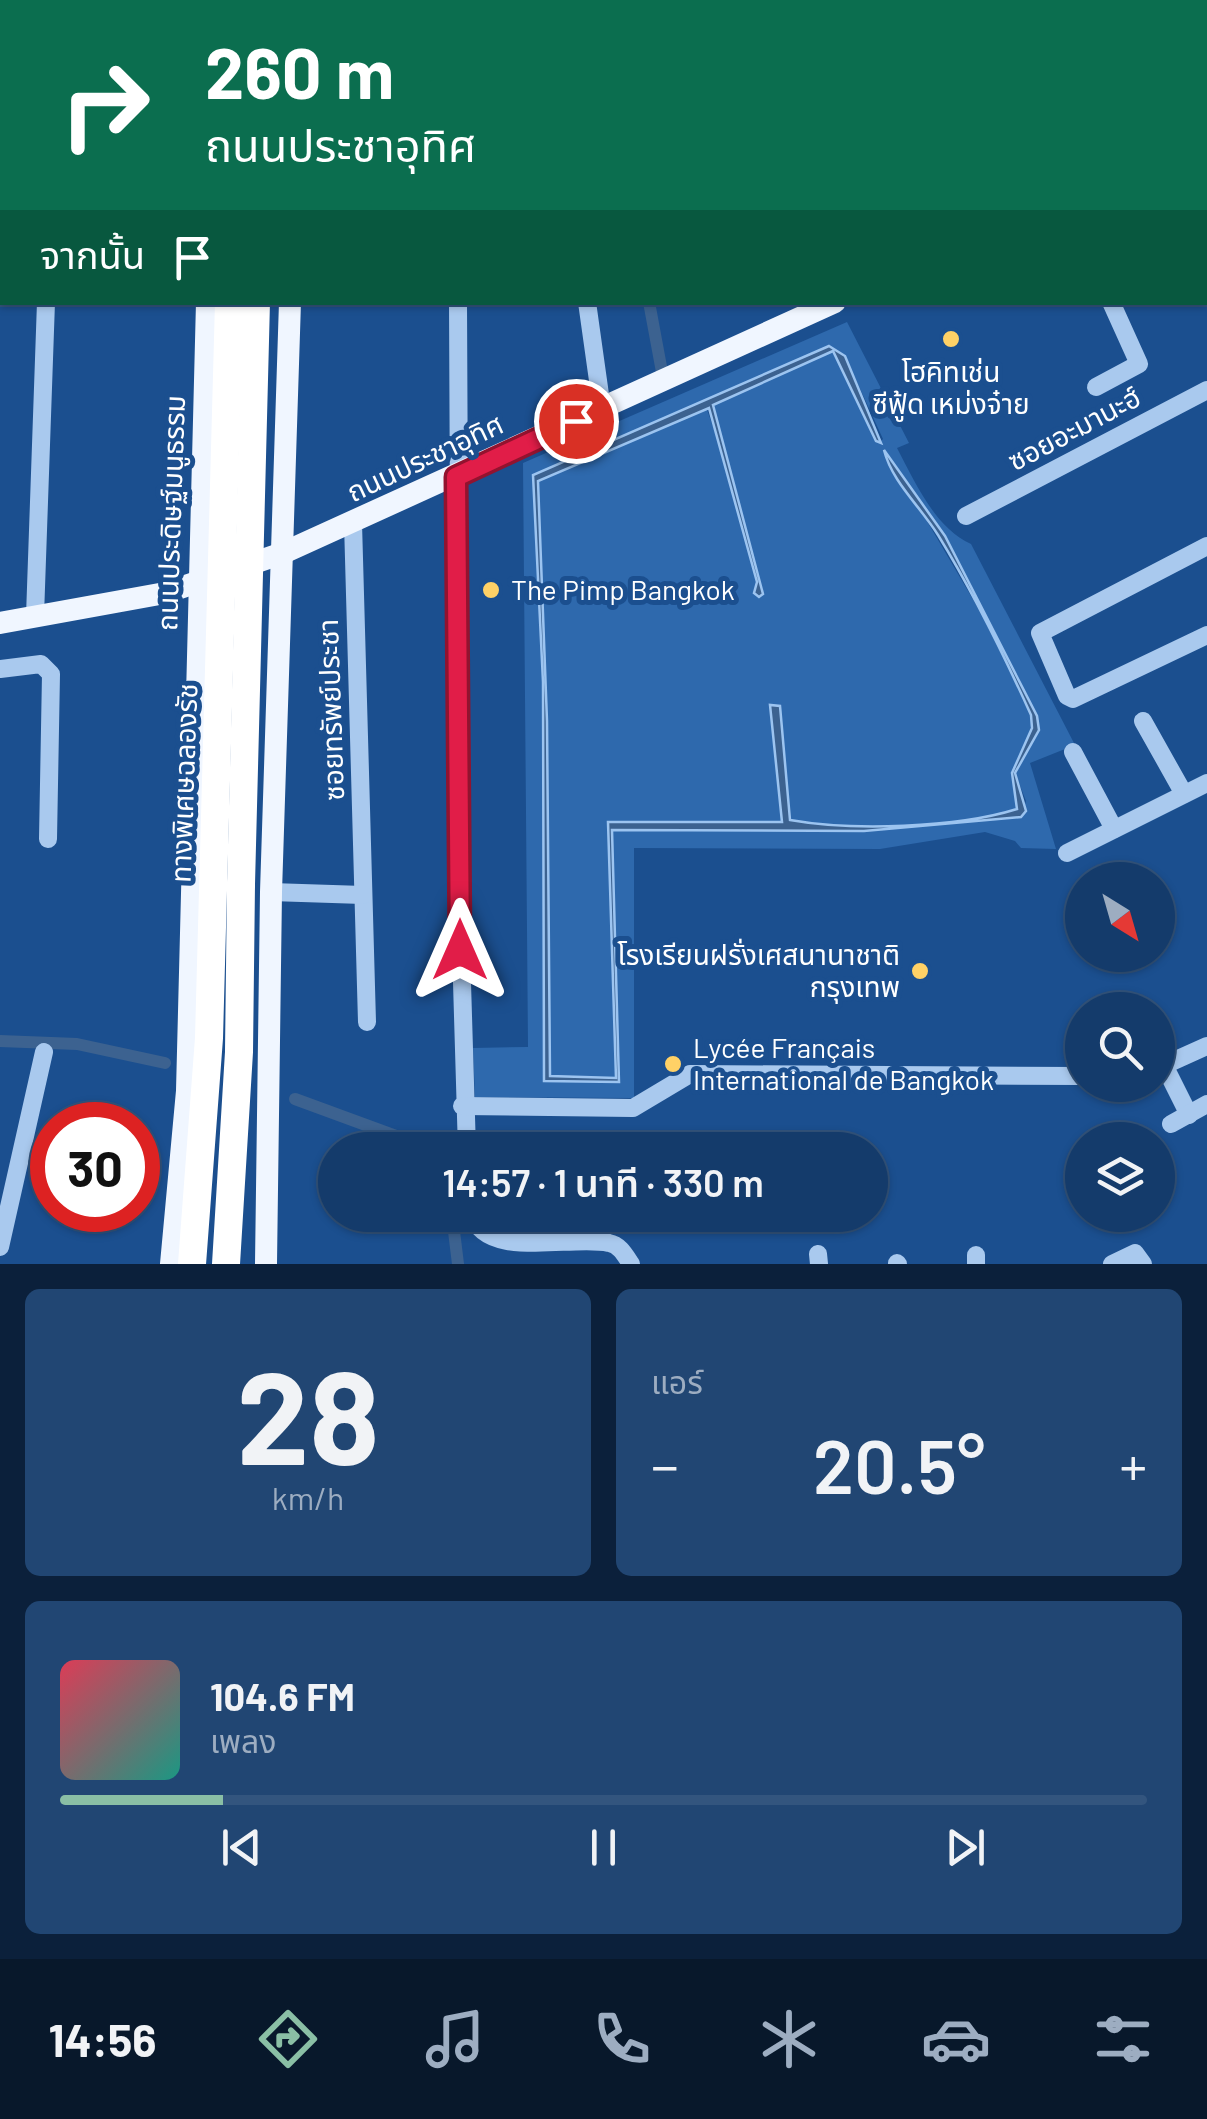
<!DOCTYPE html>
<html lang="th">
<head>
<meta charset="utf-8">
<style>
	:root { --surface:#143b6b; --page:#214673; --text:#f1f3f6; --muted:#9dadc1; --line:#33557e; --accent:#8abfa5 }
	body { margin:0; font-family:Barlow,"Noto Sans Thai",sans-serif; background:var(--page); color:var(--text); height:100vh; display:flex; flex-direction:column; font-size:38px; white-space:nowrap }
	* { box-sizing:border-box; margin:0 }
	p { font-size:32px; color:var(--muted) }
	.icon { flex:none; width:55px; height:55px; fill:none; stroke:currentColor; stroke-width:2; stroke-linecap:round; stroke-linejoin:round }
	.map { position:relative; height:1264px; overflow:hidden }
	.sheet { display:flex; flex-direction:column; gap:25px; padding:25px; background:#0b203b; flex:1 }
	.sheet>* { flex:none }
	.hud { position:absolute; left:0px; top:0px; width:1208px; height:305px; box-shadow:0 2px 8px #0004,0 0 0 2px var(--line); background:#0b6e4f; color:#fff; overflow:hidden }
	.needle { width:65px; rotate:143deg }
	.tools { position:absolute; left:1065px; top:862px; display:grid; gap:20px }
	.tools a { display:grid; place-items:center; width:110px; height:110px; border-radius:50%; background:var(--surface); box-shadow:0 2px 8px #0004,0 0 0 2px var(--line); font-size:50px }
	.speed { position:absolute; left:30px; top:1102px; display:flex; gap:20px; font-size:50px; font-weight:700; text-align:center }
	.speed>* { display:grid; place-content:center; width:130px; height:130px; border-radius:50%; background:var(--surface); box-shadow:0 2px 8px #0004,0 0 0 2px var(--line); line-height:1 }
	.speed .limit { border:15px solid #d22; background:#fff; color:#111 }
	.pin { position:absolute; display:grid; place-items:center; width:85px; height:85px; color:#fff; margin:-42px; border:5px solid #fff; border-radius:50%; box-shadow:0 2px 10px #0007 }
	.me { position:absolute; width:110px; margin:-55px; rotate:0deg; stroke-linejoin:round; filter:drop-shadow(0 0 8px #0008) }
	.turn { display:flex; align-items:center; gap:35px; height:210px; padding:0 40px; font-size:45px }
	.turn .icon { width:130px; height:130px; stroke-width:2.5 }
	.turn b { display:block; font-size:70px; line-height:85px }
	.then { display:flex; align-items:center; height:95px; padding:0 40px; background:#0003; gap:20px; font-size:38px }
	.big { font-size:75px; font-weight:600; line-height:1.1 }
	.sheet .tile { flex:1; display:flex; flex-direction:column; justify-content:center; gap:15px; min-width:0; padding:0 35px; border-radius:15px; background:var(--page) }
	.sheet .dial { align-items:center; gap:0 }
	.dial b { font-size:130px; line-height:1 }
	.song { display:flex; align-items:center; gap:30px }
	.cover { width:120px; height:120px; border-radius:15px; background:linear-gradient(135deg,hsl(350 70% 55%),hsl(170 70% 35%)) }
	.played { height:10px; border-radius:5px; background:linear-gradient(90deg,var(--accent) 15%,var(--line) 15%) }
	.keys { display:flex; justify-content:space-around; direction:ltr }
	.heat { display:flex; justify-content:space-between; align-items:center; font-size:55px; direction:ltr }
	.sheet .tiles { flex:1; display:grid; gap:25px; grid-template-columns:1fr 1fr }
	.tile:last-child { grid-column:span 2 }
	.trip { position:absolute; left:318px; top:1132px; width:570px; height:100px; border-radius:50px; background:var(--surface); box-shadow:0 2px 8px #0004,0 0 0 2px var(--line); font-weight:600; line-height:100px; text-align:center }
	.tabs { display:flex; height:160px; justify-content:space-around; align-items:center; background:#08182b; color:var(--muted) }
	.tabs .icon { width:70px; height:70px }
	.tabs .current { color:var(--accent) }
	.tabs b { font-size:45px; color:var(--text) }
	.map>svg:first-child { display:block }
	.green { fill:#2e69ad; fill-rule:evenodd }
	.water { fill:#3c6290; stroke:#9cc4f0; stroke-width:2.5 }
	.lines { fill:none; stroke-linecap:round; stroke-linejoin:round }
	.canal { stroke:#3c6290; stroke-width:12 }
	.minor { stroke:#a9c9ee; stroke-width:18 }
	.major { stroke:#f0f6ff; stroke-width:22 }
	.highway { stroke:#fff; stroke-width:28 }
	.highway-bridge { stroke:#fff; stroke-width:28 }
	.route-casing { stroke:#92132f; stroke-width:25 }
	.route { stroke:#e11d48; stroke-width:18 }
	.poi-dot { fill:#ffd166; stroke:#1b4f8f; stroke-width:4 }
	.labels { text-anchor:middle; stroke-width:10; stroke-linejoin:round; paint-order:stroke }
	.poi-label { font-size:28px; fill:#fff; stroke:#1b4f8f; text-anchor:start }
	.street-label { font-size:28px; fill:#fff; stroke:#1b4f8f }
</style>
</head>
<body>
<div class="map">
<svg width="1207" height="1264" viewBox="0 0 1207 1264">
	<rect width="100%" height="100%" fill="#1b4f8f"/>
	<path class="green" d="M847,322L909,443L897,448C915,482 935,528 971,544L1075,745L1030,763L1056,849L1021,848L1015,841L985,832L880,849L634,848V1098L475,1097L473,1048L528,1047L523,463ZM829,346L845,356L883,439L879,443L839,355L828,351L712,405L730,473L706,407L538,481L547,721L550,1076L616,1078L608,822H783L771,706H780L789,820C853,831 954,827 1017,810C1018,795 1013,783 1015,769C1018,749 1034,736 1031,715L998,642L887,453C948,541 997,631 1039,730L1015,773L1026,801L1021,817L864,831L612,829L619,1082L544,1081L543,682L533,476Z"/>
	<path class="water" d="M829,346L845,356L881,443L876,441L833,351L713,405L763,594L759,597L754,593L757,582L709,408L538,481L547,721L550,1076L616,1078L608,822H782L770,705L780,706L790,820C852,831 956,828 1017,809L1012,773L1032,728L1031,715C1003,653 973,592 938,535C920,506 892,482 884,450L945,536L1037,716L1039,730L1015,773L1026,811L1021,817L864,831L612,830L619,1082L544,1081L543,682L533,475Z"/>
	<g class="lines">
		<g class="canal">
			<path d="M593,2L594,0"/>
			<path d="M649,302L662,372"/>
			<path d="M0,1041L77,1044L165,1063"/>
			<path d="M295,1099L434,1150"/>
			<path d="M452,1215L458,1264"/>
		</g>
		<g class="minor">
			<path d="M536,0V2"/>
			<path d="M710,0L711,2"/>
			<path d="M853,0L854,2"/>
			<path d="M57,2V0"/>
			<path d="M464,2V0"/>
			<path d="M458,302L461,949L467,1150"/>
			<path d="M587,302L602,409"/>
			<path d="M1096,387L1139,364L1111,302"/>
			<path d="M966,516L1207,390"/>
			<path d="M353,523L367,1022"/>
			<path d="M1207,546L1040,633L1067,696L1073,699L1207,635"/>
			<path d="M35,616L46,302"/>
			<path d="M0,669L41,664L51,674L48,839"/>
			<path d="M1143,721L1184,794"/>
			<path d="M1073,752L1114,829"/>
			<path d="M1067,853L1207,783"/>
			<path d="M271,892L363,895"/>
			<path d="M1164,1065L1189,1115"/>
			<path d="M1158,1068L1207,1046"/>
			<path d="M462,1106L633,1108L690,1074L1082,1076"/>
			<path d="M1171,1124L1207,1104"/>
			<path d="M473,1215C485,1261 575,1234 609,1243C620,1245 625,1255 631,1264"/>
			<path d="M0,1247L44,1052"/>
			<path d="M818,1254L819,1264"/>
			<path d="M976,1255V1264"/>
			<path d="M897,1263L898,1264"/>
			<path d="M1112,1264L1135,1253L1143,1264"/>
		</g>
		<g class="major">
			<path d="M213,2V0"/>
			<path d="M296,2V0"/>
			<path d="M1205,100L1207,99"/>
			<path d="M0,623L165,593L283,553L835,302"/>
			<path d="M171,1264L187,1091L207,302"/>
			<path d="M266,1264L271,892L290,302"/>
		</g>
		<g class="highway">
			<path d="M237,2V0"/>
			<path d="M263,2V0"/>
			<path d="M226,1264L239,1052L241,884"/>
		</g>
		<g class="highway-bridge">
			<path d="M241,884L256,302"/>
			<path d="M192,1264L209,1038L229,302"/>
		</g>
	</g>
	<g class="lines">
		<g class="route-casing">
			<path id="route" d="M460,950L456,477L576,421"/>
		</g>
		<use href="#route" class="route"/>
	</g>
	<g class="poi-dot">
		<circle cx="951" cy="339" r="10"/>
		<circle cx="491" cy="590" r="10"/>
		<circle cx="920" cy="971" r="10"/>
		<circle cx="673" cy="1064" r="10"/>
	</g>
	<g class="labels">
		<g class="poi-label">
			<text x="951" y="382" text-anchor="middle">โฮคิทเช่น<tspan x="951" dy="32">ซีฟู้ด เหม่งจ๋าย</tspan></text>
			<text x="511" y="600">The Pimp Bangkok</text>
			<text x="900" y="965" text-anchor="end">โรงเรียนฝรั่งเศสนานาชาติ<tspan x="900" dy="32">กรุงเทพ</tspan></text>
			<text x="693" y="1058">Lycée Français<tspan x="693" dy="32">International de Bangkok</tspan></text>
		</g>
		<g class="street-label">
			<text transform="translate(1074 429) rotate(-28)" y="10">ซอยอะมานะฮ์</text>
			<text transform="translate(425 458) rotate(-25)" y="10">ถนนประชาอุทิศ</text>
			<text transform="translate(171 513) rotate(-88)" y="10">ถนนประดิษฐ์มนูธรรม</text>
			<text transform="translate(331 710) rotate(-92)" y="10">ซอยทรัพย์ประชา</text>
			<text transform="translate(184 783) rotate(-88)" y="10">ทางพิเศษฉลองรัช</text>
		</g>
	</g>
</svg>
<div class="tools">
<a><svg class="needle" viewBox="-14 -14 28 28"><path d="M0-13l5 13h-10z" fill="#e53935"/><path d="M0 13l5-13h-10z" fill="#9dadc1"/></svg></a>
<a><svg class="icon" aria-label="search" viewBox="0 0 24 24"><circle cx="10" cy="10" r="6"/><path d="M15 15l6 6"/></svg></a>
<a><svg class="icon" aria-label="layers" viewBox="0 0 24 24"><path d="M12 4l9 5-9 5-9-5zM3 14l9 5 9-5"/></svg></a>
</div>
<div class="speed"><div class="limit">30</div></div>
<div class="pin" style="left:576px;top:421px;background:#d93025"><svg class="icon" aria-label="arrive" viewBox="0 0 24 24"><path d="M6 21V4h12l-3 4 3 4H6"/></svg></div>
<svg class="me" style="left:460px;top:950px" viewBox="-20 -20 40 40"><path d="M0-17L14 15 0 8-14 15z" fill="#e11d48" stroke="#fff" stroke-width="4"/></svg>
<div class="trip">14:57 · 1 นาที · 330 m</div>
<div class="hud">
<div class="turn"><svg class="icon" aria-label="right" viewBox="0 0 24 24"><path d="M7 20v-9h11M14 6l5 5-5 5"/></svg><div><b>260 m</b>ถนนประชาอุทิศ</div></div>
<div class="then">จากนั้น<svg class="icon" aria-label="arrive" viewBox="0 0 24 24"><path d="M6 21V4h12l-3 4 3 4H6"/></svg></div>
</div>
</div>
<section class="sheet">
<div class="tiles">
<div class="tile dial"><b>28</b><p>km/h</p></div>
<div class="tile"><p>แอร์</p>
<div class="heat"><a>−</a><b class="big">20.5°</b><a>+</a></div>
</div>
<div class="tile">
<div class="song"><i class="cover"></i><div><b>104.6 FM</b><p>เพลง</p></div></div>
<div class="played"></div>
<div class="keys"><svg class="icon" aria-label="previous" viewBox="0 0 24 24"><path d="M18 5L8 12l10 7zM5 5v14"/></svg><svg class="icon" aria-label="pause" viewBox="0 0 24 24"><path d="M8 5v14M16 5v14"/></svg><svg class="icon" aria-label="next" viewBox="0 0 24 24"><path d="M6 5l10 7-10 7zM19 5v14"/></svg></div>
</div>
</div>
</section>
<nav class="tabs">
<b>14:56</b>
<svg class="icon current" aria-label="directions" viewBox="0 0 24 24"><path d="M12 3l9 9-9 9-9-9zM9 14v-3h6M13 9l2 2-2 2"/></svg>
<svg class="icon" aria-label="music" viewBox="0 0 24 24"><path d="M9 18V5l10-2v13"/><circle cx="6" cy="18" r="3"/><circle cx="16" cy="16" r="3"/></svg>
<svg class="icon" aria-label="phone" viewBox="0 0 24 24"><path d="M5 4h4l2 5-3 2q2 4 5 5l2-3 5 2v4C11 20 4 13 5 4z"/></svg>
<svg class="icon" aria-label="climate" viewBox="0 0 24 24"><path d="M12 3v18M4 7l16 10M4 17L20 7"/></svg>
<svg class="icon" aria-label="car" viewBox="0 0 24 24"><path d="M5 17H2v-5l4-1 3-4h7l3 4 3 1v5h-3M9 17h6M6 11h13"/><circle cx="7" cy="17" r="2"/><circle cx="17" cy="17" r="2"/></svg>
<svg class="icon" aria-label="filters" viewBox="0 0 24 24"><path d="M4 7h16M4 17h16"/><circle cx="9" cy="7" r="2"/><circle cx="15" cy="17" r="2"/></svg>
</nav>
</body>
</html>
